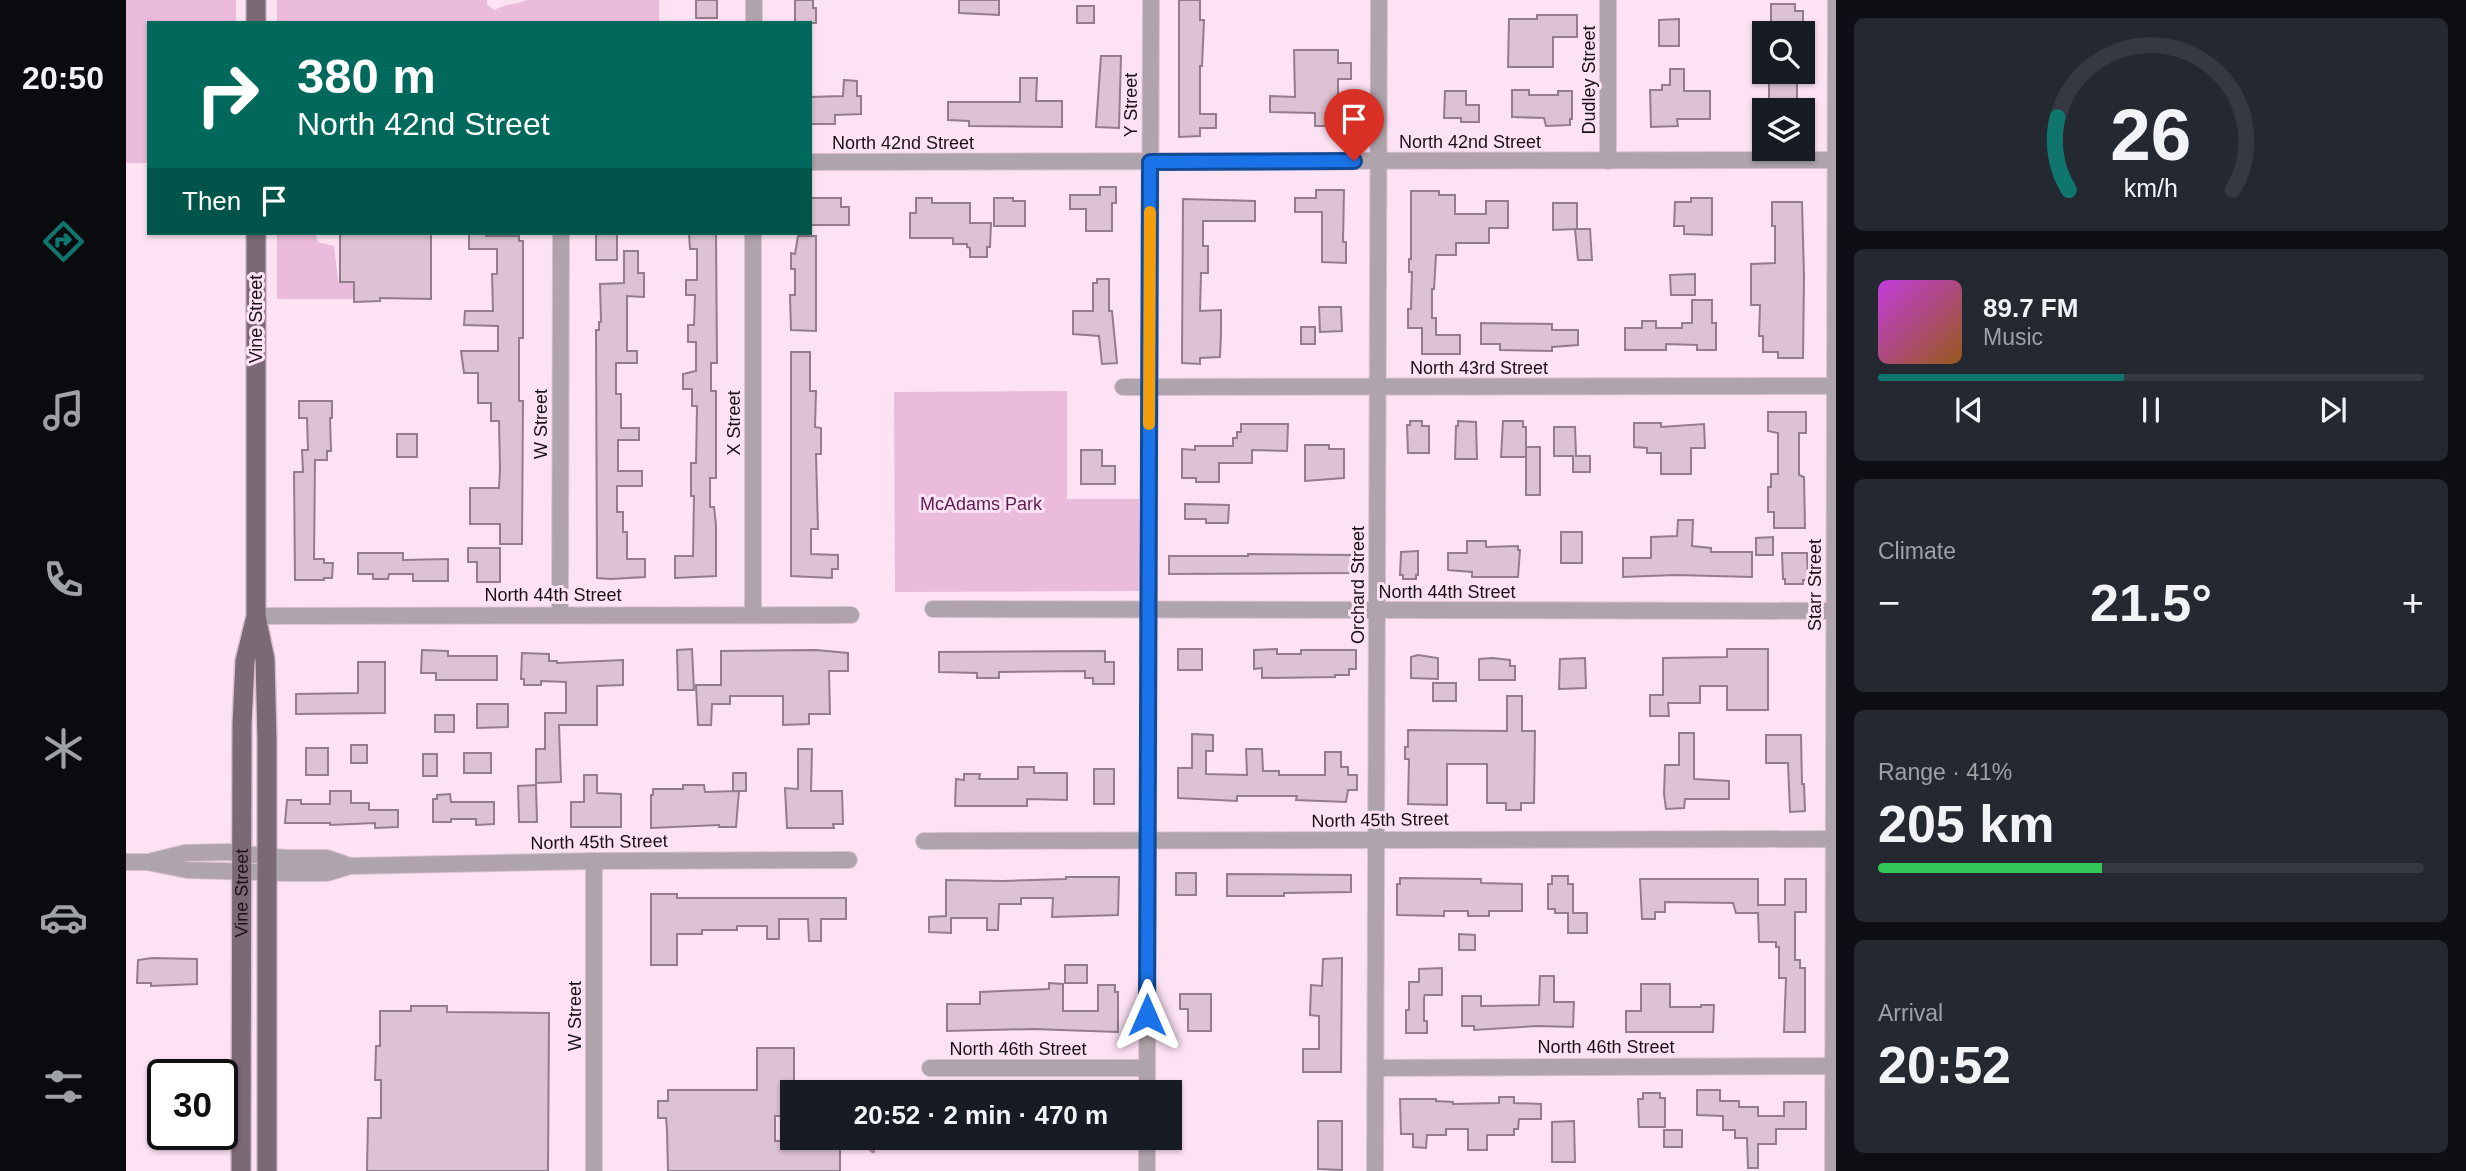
<!DOCTYPE html>
<html lang="en">
<head>
<meta charset="utf-8">
<style>
	:root { --surface:#171b24; --page:#242831; --text:#f1f3f6; --muted:#9ea1a6; --line:#363941; --accent:#0f766e }
	body { margin:0; font-family:Arial,sans-serif; background:var(--page); color:var(--text); height:100vh; display:flex; flex-direction:column; font-size:26px; white-space:nowrap }
	* { box-sizing:border-box; margin:0 }
	p { font-size:23px; color:var(--muted) }
	.icon { flex:none; width:38px; height:38px; fill:none; stroke:currentColor; stroke-width:2; stroke-linecap:round; stroke-linejoin:round }
	.map { position:relative; flex:1; overflow:hidden }
	.details { display:flex; flex-direction:column; gap:18px; padding:18px; background:#0d0f14; width:630px }
	.details>* { flex:none }
	.banner { position:absolute; left:21px; top:21px; width:665px; height:214px; border-radius:0px; box-shadow:0 2px 5px #0004; background:#00695c; color:#fff; overflow:hidden }
	.buttons { position:absolute; left:1626px; top:21px; display:grid; gap:14px }
	.buttons a { display:grid; place-items:center; width:63px; height:63px; border-radius:0px; background:var(--surface); box-shadow:0 2px 5px #0004; font-size:35px }
	.speed { position:absolute; left:21px; top:1059px; display:flex; gap:14px; font-size:35px; font-weight:700; text-align:center }
	.speed>* { display:grid; place-content:center; width:91px; height:91px; border-radius:50%; background:var(--surface); box-shadow:0 2px 5px #0004; line-height:1 }
	.speed .limit { border:4px solid #111; border-radius:10px; background:#fff; color:#111 }
	.pin { position:absolute; display:grid; place-items:center; width:60px; height:60px; color:#fff; margin:-72px -30px; border-radius:50% 50% 50% 0; rotate:-45deg; box-shadow:0 0 7px #0007 }
	.pin .icon { rotate:45deg }
	.me { position:absolute; width:77px; margin:-38px; rotate:0deg; stroke-linejoin:round; filter:drop-shadow(0 0 5px #0008) }
	.turn { display:flex; align-items:center; gap:24px; height:147px; padding:0 35px; font-size:32px }
	.turn .icon { width:91px; height:91px; stroke-width:2.5 }
	.turn b { display:block; font-size:49px; line-height:60px }
	.then { display:flex; align-items:center; height:66px; padding:0 35px; background:#0003; gap:14px; font-size:26px }
	.big { font-size:52px; font-weight:600; line-height:1.1 }
	.details .widget { flex:1; display:flex; flex-direction:column; justify-content:center; gap:10px; min-width:0; padding:0 24px; border-radius:10px; background:var(--page) }
	.details .dial { align-items:center; gap:0 }
	.dial svg { height:182px; overflow:visible; fill:none; stroke:var(--line); stroke-width:7; stroke-linecap:round; text-anchor:middle }
	.dial text { fill:var(--text); stroke:none }
	.song { display:flex; align-items:center; gap:21px }
	.cover { width:84px; height:84px; border-radius:10px; background:linear-gradient(135deg,hsl(290 70% 55%),hsl(30 70% 35%)) }
	.played { height:7px; border-radius:4px; background:linear-gradient(90deg,var(--accent) 45%,var(--line) 45%) }
	.keys { display:flex; justify-content:space-around; direction:ltr }
	.heat { display:flex; justify-content:space-between; align-items:center; font-size:38px; direction:ltr }
	.charge { height:10px; border-radius:5px; background:linear-gradient(90deg,#34c759 41%,var(--line) 0) }
	.trip { position:absolute; left:654px; top:1080px; width:402px; height:70px; border-radius:0px; background:var(--surface); box-shadow:0 2px 5px #0004; font-weight:600; line-height:70px; text-align:center }
	main { display:flex; flex:1; min-height:0 }
	.tab-bar { display:flex; flex-direction:column; width:126px; justify-content:space-around; align-items:center; background:#090b0e; color:var(--muted) }
	.tab-bar .icon { width:49px; height:49px }
	.tab-bar .selected { color:var(--accent) }
	.tab-bar b { font-size:32px; color:var(--text) }
	.map>svg:first-child { display:block }
	.green { fill:#eabbdb }
	.lines { fill:none; stroke-linecap:round; stroke-linejoin:round }
	.stream { stroke:#c08aaf; stroke-width:4.5 }
	.building { fill:#dcc2d3; stroke:#937c8b; stroke-width:2 }
	.minor-casing { stroke:#d9c1d1; stroke-width:18 }
	.major-casing { stroke:#d9c1d1; stroke-width:22 }
	.minor { stroke:#afa4ab; stroke-width:16 }
	.major { stroke:#7c6976; stroke-width:19 }
	.route-casing { stroke:#114b97; stroke-width:18 }
	.route { stroke:#1a73e8; stroke-width:12 }
	.slow { stroke:#f59e0b; stroke-width:12 }
	.labels { text-anchor:middle; stroke-width:6; stroke-linejoin:round; paint-order:stroke }
	.street-label { font-size:18px; fill:#1a1117; stroke:#fde2f4 }
	.park-label { font-size:18px; fill:#5d1c4d; stroke:#fde2f4 }
</style>
</head>
<body>
<main>
<nav class="tab-bar">
<b>20:50</b>
<svg class="icon selected" aria-label="directions" viewBox="0 0 24 24"><path d="M12 3l9 9-9 9-9-9zM9 14v-3h6M13 9l2 2-2 2"/></svg>
<svg class="icon" aria-label="music" viewBox="0 0 24 24"><path d="M9 18V5l10-2v13"/><circle cx="6" cy="18" r="3"/><circle cx="16" cy="16" r="3"/></svg>
<svg class="icon" aria-label="phone" viewBox="0 0 24 24"><path d="M5 4h4l2 5-3 2q2 4 5 5l2-3 5 2v4C11 20 4 13 5 4z"/></svg>
<svg class="icon" aria-label="climate" viewBox="0 0 24 24"><path d="M12 3v18M4 7l16 10M4 17L20 7"/></svg>
<svg class="icon" aria-label="car" viewBox="0 0 24 24"><path d="M5 17H2v-5l4-1 3-4h7l3 4 3 1v5h-3M9 17h6M6 11h13"/><circle cx="7" cy="17" r="2"/><circle cx="17" cy="17" r="2"/></svg>
<svg class="icon" aria-label="filters" viewBox="0 0 24 24"><path d="M4 7h16M4 17h16"/><circle cx="9" cy="7" r="2"/><circle cx="15" cy="17" r="2"/></svg>
</nav>
<div class="map">
<svg width="1710" height="1171" viewBox="0 0 1710 1171">
	<rect width="100%" height="100%" fill="#fde2f4"/>
	<g class="green">
		<path d="M0,0H110V23H23V163H0Z"/>
		<path d="M151,0H361V5L369,10C380,3 391,5 401,0H533V23H151Z"/>
		<path d="M151,233H189L192,242L208,246L212,280L213,283L227,282V299H151Z"/>
		<path d="M941,391V499H1013L1014,591L769,592L768,392Z"/>
	</g>
	<g class="lines">
		<path class="stream" d="M733,1138L747,1151"/>
	</g>
	<g class="building">
		<rect x="570" y="0" width="21" height="18"/>
		<path d="M669,0H687V8H690V23H669Z"/>
		<path d="M833,0H873V15L833,13Z"/>
		<path d="M1053,0H1074V20H1078L1076,66H1074V114H1090V128H1074V136L1053,137Z"/>
		<path d="M1645,4H1669V11H1677V29H1652V26H1645Z"/>
		<rect x="951" y="6" width="17" height="17"/>
		<path d="M1411,15H1451V37H1427V67H1382L1383,19H1411Z"/>
		<path d="M1553,19V46H1533V20Z"/>
		<path d="M1168,50H1212V63H1225V79H1212V105L1220,106V126H1189V113L1144,112V96L1169,97Z"/>
		<path d="M975,56H995L993,128L970,127Z"/>
		<path d="M1544,69H1558V91H1584V119H1551L1552,126L1525,127L1524,90H1536V85H1544Z"/>
		<path d="M1651,75H1671V110H1647V99H1643V83H1650Z"/>
		<path d="M894,78H911L910,101H936V127L843,126V121L822,120V102H894Z"/>
		<path d="M718,80L731,81V96H735V114L709,115V124H684V97L717,96Z"/>
		<path d="M1386,90H1403V95H1432V91H1446V119H1444V125L1420,126L1418,118L1386,117Z"/>
		<path d="M1319,91H1340V105H1353V122H1335V118H1318Z"/>
		<path d="M974,187H990V203H986V231H960V209H944V195H974Z"/>
		<path d="M1190,190H1218L1217,242H1220V263L1196,262V212H1169V198H1190Z"/>
		<path d="M1285,191H1313V195H1329V214H1360V201H1382V228H1363V243H1330V255H1310L1308,289H1306V318H1310V335H1334V354H1296V328H1282V309H1285L1286,272H1283V259H1285Z"/>
		<path d="M684,198H715V207H723V225H684Z"/>
		<path d="M790,198H806V203H844V223H865L864,247H861V257H844V248L841,247V244H827V238H784V213H790Z"/>
		<path d="M868,198H887V201H899V226H868Z"/>
		<path d="M1565,198H1586V235L1558,234V226H1548L1549,202H1565Z"/>
		<path d="M1057,199L1129,201V221H1077V246H1082V273H1075L1074,311L1095,310V333L1094,357L1074,358V364L1056,363V357Z"/>
		<path d="M1646,202H1676L1678,276L1677,358H1652V352H1637V336H1633L1634,305H1625V264L1649,263V226H1646Z"/>
		<path d="M1427,203H1451V229L1427,230Z"/>
		<path d="M1449,229H1464L1466,260H1452Z"/>
		<path d="M214,233H305V299L254,298V301L228,302V282H214Z"/>
		<path d="M343,233H360V236H393V241H397V338H393V401H397L396,544H374V524H344V488H373L374,470L373,421H365V403H352V373H338L335,351H372V326L338,325L339,311H367L366,274H371V249H343Z"/>
		<rect x="470" y="234" width="21" height="26"/>
		<path d="M563,234H590L591,363H585V391H590V478H584V507H588L590,525V576L549,578V556H567L568,496H565V463H570L571,406H566V389H557V374L570,371V342H562V325H568L569,295H560V280H571V249H564Z"/>
		<path d="M672,236H690V331L665,330L664,295H669V269H665V253L669,254Z"/>
		<path d="M498,251H512V273H518V297L501,296V351H511V363H490V394H495V428H513V440H492V471H516V486H491V512H497V532H501V559H519V577L485,579L471,578L470,330H473V322H475L474,284L498,283Z"/>
		<path d="M1569,274V295H1545L1544,275Z"/>
		<path d="M971,279H983V311H986L991,363L976,364L973,336L947,334V311H967V283H971Z"/>
		<path d="M1566,300H1586V323H1590V350H1571V345L1540,344V350H1499V328H1516V321H1530V328H1556V323H1566Z"/>
		<path d="M1193,307H1215L1216,331L1194,332Z"/>
		<path d="M1355,323L1426,324V330H1452V345L1426,347V351L1374,350V344H1355Z"/>
		<rect x="1175" y="327" width="14" height="17"/>
		<path d="M665,352H684V391H690L689,427L695,428V454H690L692,529H685V554L712,555V569H706V578L665,576Z"/>
		<path d="M173,401H206V418H204L205,451H201V460H189L188,559H198V563H207L206,578H198V580H169L168,472H177L176,450H182L181,418H173Z"/>
		<path d="M1642,412H1680V433H1673V475L1678,477L1679,528H1648V512H1642V487H1645V474H1652V433L1642,431Z"/>
		<path d="M1284,421H1296V426H1303V453H1282L1281,425H1284Z"/>
		<path d="M1332,421L1350,422L1351,459H1329L1330,426H1332Z"/>
		<path d="M1377,421H1397V427H1400V457H1375Z"/>
		<path d="M1508,423H1535V427L1578,424L1579,448H1565V474H1535V453H1521V448L1508,447Z"/>
		<path d="M1115,424H1162L1161,451L1126,450V463H1093V482H1070V478H1056V449L1069,450V446H1107V438H1111V432H1115Z"/>
		<path d="M1428,427H1449L1450,456H1464V472H1447V456H1428Z"/>
		<rect x="271" y="434" width="20" height="23"/>
		<path d="M1179,445H1203V449H1218V478L1179,481Z"/>
		<rect x="1400" y="447" width="14" height="48"/>
		<path d="M955,450H976V466H989V484H955Z"/>
		<path d="M1059,504L1103,505L1102,523H1080V519H1059Z"/>
		<path d="M1552,520H1567L1566,546L1585,548V552H1626V577L1549,575L1497,577V558H1525V537L1551,536Z"/>
		<rect x="1435" y="532" width="21" height="31"/>
		<path d="M1647,537V555H1630V538Z"/>
		<path d="M1341,541H1360V547L1392,546V550H1394L1392,577H1346V572L1322,570V553H1341Z"/>
		<path d="M342,548H374V582H351V562H342Z"/>
		<path d="M1292,551V575H1290V579H1277V575H1274L1275,552Z"/>
		<path d="M232,553H277V560L322,559V581H287V574H263L262,579H247V574H232Z"/>
		<path d="M1656,553H1681L1682,580H1677V584H1659V579H1657Z"/>
		<path d="M1122,554L1226,555V573L1043,574V556H1122Z"/>
		<path d="M566,649L568,690H552L551,650Z"/>
		<rect x="1052" y="649" width="24" height="21"/>
		<path d="M1151,649V654H1175V650H1230V669H1223V675H1209V677L1136,678V668L1128,669V650Z"/>
		<path d="M1601,649H1642V710H1601V686H1574V703H1542L1543,716H1524V695H1537V658L1601,657Z"/>
		<path d="M296,650L322,651V656H371V680H310V673H295Z"/>
		<path d="M690,650L722,653V671H703L704,714H683V724L657,725V696H604V704H586L585,725H572L570,685H595V651Z"/>
		<path d="M979,651V662H988V684H967V678H959V671L873,672V678H851V673L813,672V652Z"/>
		<path d="M396,653L423,654V661H431V663L497,660V685L471,686V725H433L435,782L410,783V749H419V713H440V682L415,681V685H398V679H395Z"/>
		<path d="M1292,655L1312,658V679L1285,678V657Z"/>
		<path d="M1366,658L1384,660V666H1389V680H1353V659Z"/>
		<path d="M1459,658L1460,688L1433,689L1434,659Z"/>
		<path d="M232,662H259V713L170,714V694L232,693Z"/>
		<rect x="1307" y="683" width="23" height="18"/>
		<path d="M1381,696H1396V731H1409L1408,803H1395V810H1380V803H1361V764H1321V805L1282,804L1283,759H1279V747H1282V730L1381,731Z"/>
		<path d="M351,704H382V727L351,728Z"/>
		<rect x="309" y="715" width="19" height="17"/>
		<path d="M1553,733H1568V779L1603,781V799H1559L1558,808L1540,809L1538,794L1539,765H1553Z"/>
		<path d="M1066,734L1087,735V751H1080V774L1121,775L1120,749H1136L1137,771H1153V775H1199V752H1215V767H1222V775H1231V790H1222L1220,802L1170,800L1171,796H1111V801L1052,798V768H1066Z"/>
		<path d="M1640,735H1675L1676,784H1678L1679,811L1664,812L1662,763H1640Z"/>
		<rect x="225" y="745" width="16" height="18"/>
		<rect x="180" y="748" width="22" height="27"/>
		<path d="M672,749H686L685,791H716L717,824H707L708,828H661L659,788L672,789Z"/>
		<rect x="338" y="753" width="27" height="20"/>
		<rect x="297" y="754" width="14" height="22"/>
		<path d="M892,767H908V773H941V800L901,799V806H829L830,779L838,780V774H854L853,779H892Z"/>
		<rect x="968" y="769" width="20" height="35"/>
		<path d="M607,773H620V791H613L610,827H593V825L525,828V795H527V789H557V785H578L579,792L613,791H607Z"/>
		<path d="M458,775H471V793L495,794V827H445V802H458Z"/>
		<path d="M410,785L411,822H393L392,786Z"/>
		<path d="M204,791H225V803H243V810H272V827L249,828V823L204,825V823H159L161,800H175V804H204Z"/>
		<path d="M324,794L325,802H368V824L350,825V819H325V822H307V799H311V795Z"/>
		<rect x="1050" y="873" width="20" height="22"/>
		<path d="M1101,874L1225,875V892L1158,893V896H1101Z"/>
		<path d="M1426,876H1442V884H1447V913H1461V933H1442V913H1429V909H1422V884H1426Z"/>
		<path d="M940,877H993L992,915L926,917L927,898H895V904H873L872,930H861V918H825V933L803,932V917L820,916V880L877,881L940,879Z"/>
		<path d="M1274,878L1355,879V883L1396,884V911H1363V916H1342V911H1318V916L1271,915V884H1274Z"/>
		<path d="M1514,879H1632V905H1659V879H1680V912H1669V960H1674V968H1679V1032H1658L1660,978H1653V947H1650V942H1633L1632,913H1610L1607,903L1539,902V912H1529V919H1516Z"/>
		<path d="M525,894H551V898H720V919H695V941H683L682,919H653V939H641V926H611V930H576V934H551V965H525Z"/>
		<path d="M1333,934L1349,935V950H1333Z"/>
		<path d="M26,958L71,959V984L25,986V983H11L12,960Z"/>
		<path d="M1216,958L1215,1072H1177V1049H1193V1016L1184,1015L1185,985L1196,986L1197,959Z"/>
		<rect x="939" y="965" width="22" height="18"/>
		<path d="M1316,968V995H1299L1298,997V1021H1301V1033H1280V1010H1283V982H1293V969Z"/>
		<path d="M1414,976H1428V1002H1448L1447,1027L1411,1026L1348,1030V1026H1336V996H1355V1006L1413,1005Z"/>
		<path d="M923,983L937,984V1011H972V985H989V992H992V1032L907,1029L821,1031V1004H854V992L923,989Z"/>
		<path d="M1515,984H1544V1007H1575V1005H1588L1587,1032H1500V1011H1515Z"/>
		<path d="M1054,994H1085V1031H1062V1009H1054Z"/>
		<path d="M285,1006H321V1012L423,1013L422,1171H241L242,1118H255V1080H249L250,1046H254V1011H285Z"/>
		<path d="M631,1048H668V1083L657,1084L658,1116H649V1141H714V1171H542L541,1130L540,1118H532V1101H542V1090H631Z"/>
		<path d="M1571,1090H1594V1101H1613V1107H1632V1116H1658V1102H1680V1129H1650V1144H1632V1168H1622L1621,1138H1609V1130H1597V1116L1571,1115Z"/>
		<path d="M1517,1093H1534V1098H1539V1127H1513L1512,1099H1517Z"/>
		<path d="M1373,1097H1388V1103L1415,1104V1119H1393L1392,1129H1388V1135H1361V1150H1342V1129H1320V1135H1301L1300,1148L1287,1147V1134H1275L1274,1099H1310V1101L1327,1102V1104L1373,1103Z"/>
		<path d="M1192,1121H1216V1170L1192,1169Z"/>
		<path d="M1448,1121L1449,1162H1426V1122Z"/>
		<rect x="1538" y="1130" width="18" height="17"/>
	</g>
	<g class="lines">
		<g class="minor-casing">
			<g id="minor">
				<path d="M1482,0V161"/>
				<path d="M628,23V0"/>
				<path d="M684,162L1710,160"/>
				<path d="M997,387L1710,386"/>
				<path d="M807,609L1710,611"/>
				<path d="M627,614V233"/>
				<path d="M434,615L435,233"/>
				<path d="M130,616L725,615"/>
				<path d="M798,841L1710,839"/>
				<path d="M26,861L59,853L102,852L159,858H201L224,866"/>
				<path d="M468,861V1171"/>
				<path d="M0,862H21L61,870L160,873H201L224,866L468,861L723,860"/>
				<path d="M804,1068H1021"/>
				<path d="M1250,1068L1710,1066"/>
				<path d="M1021,1092L1025,0"/>
				<path d="M1021,1171V1138"/>
				<path d="M1249,1171L1253,0"/>
				<path d="M1707,1171L1710,0"/>
			</g>
		</g>
		<g class="major-casing">
			<g id="major">
				<path d="M130,23V0"/>
				<path d="M130,233V616L139,659L141,739V1171"/>
				<path id="s1" d="M115,1171L116,724L119,661L129,620"/>
			</g>
		</g>
		<use href="#minor" class="minor"/>
		<use href="#major" class="major"/>
	</g>
	<g class="lines">
		<g class="route-casing">
			<path id="route" d="M1021,1015L1024,162L1228,161"/>
		</g>
		<use href="#route" class="route"/>
		<path class="slow" d="M1023,424L1024,212"/>
	</g>
	<g class="labels">
		<g class="street-label">
			<text transform="translate(1463 80) rotate(-90)" y="6">Dudley Street</text>
			<text transform="translate(1005 105) rotate(-90)" y="6">Y Street</text>
			<text x="1344" y="148">North 42nd Street</text>
			<text x="777" y="149">North 42nd Street</text>
			<text transform="translate(130 319) rotate(-90)" y="6">Vine Street</text>
			<text x="1353" y="374">North 43rd Street</text>
			<text transform="translate(608 423) rotate(-90)" y="6">X Street</text>
			<text transform="translate(415 424) rotate(-90)" y="6">W Street</text>
			<text transform="translate(1232 585) rotate(-90)" y="6">Orchard Street</text>
			<text transform="translate(1689 585) rotate(-90)" y="6">Starr Street</text>
			<text x="1321" y="598">North 44th Street</text>
			<text x="427" y="601">North 44th Street</text>
			<text transform="translate(1254 820) rotate(-1)" y="6">North 45th Street</text>
			<text transform="translate(473 842) rotate(-1)" y="6">North 45th Street</text>
			<text dy="6" stroke="none"><textPath href="#s1" startOffset="278">Vine Street</textPath></text>
			<text transform="translate(449 1016) rotate(-90)" y="6">W Street</text>
			<text x="1480" y="1053">North 46th Street</text>
			<text x="892" y="1055">North 46th Street</text>
		</g>
		<g class="park-label">
			<text x="855" y="510">McAdams Park</text>
		</g>
	</g>
</svg>
<div class="buttons">
<a><svg class="icon" aria-label="search" viewBox="0 0 24 24"><circle cx="10" cy="10" r="6"/><path d="M15 15l6 6"/></svg></a>
<a><svg class="icon" aria-label="layers" viewBox="0 0 24 24"><path d="M12 4l9 5-9 5-9-5zM3 14l9 5 9-5"/></svg></a>
</div>
<div class="speed"><div class="limit">30</div></div>
<div class="pin" style="left:1228px;top:161px;background:#d93025"><svg class="icon" aria-label="arrive" viewBox="0 0 24 24"><path d="M6 21V4h12l-3 4 3 4H6"/></svg></div>
<svg class="me" style="left:1021px;top:1015px" viewBox="-20 -20 40 40"><path d="M0-17L14 15 0 8-14 15z" fill="#1a73e8" stroke="#fff" stroke-width="4"/></svg>
<div class="trip">20:52 · 2 min · 470 m</div>
<div class="banner">
<div class="turn"><svg class="icon" aria-label="right" viewBox="0 0 24 24"><path d="M7 20v-9h11M14 6l5 5-5 5"/></svg><div><b>380 m</b>North 42nd Street</div></div>
<div class="then">Then<svg class="icon" aria-label="arrive" viewBox="0 0 24 24"><path d="M6 21V4h12l-3 4 3 4H6"/></svg></div>
</div>
</div>
<section class="details">
<div class="widget dial"><svg viewBox="0 0 100 80">
<path d="M14 69A42 42 0 1 1 86 69"/>
<path d="M14 69A42 42 0 0 1 9 37" stroke="#0f766e"/>
<text x="50" y="56" font-size="32" font-weight="700">26</text>
<text x="50" y="72" font-size="11">km/h</text>
</svg></div>
<div class="widget">
<div class="song"><i class="cover"></i><div><b>89.7 FM</b><p>Music</p></div></div>
<div class="played"></div>
<div class="keys"><svg class="icon" aria-label="previous" viewBox="0 0 24 24"><path d="M18 5L8 12l10 7zM5 5v14"/></svg><svg class="icon" aria-label="pause" viewBox="0 0 24 24"><path d="M8 5v14M16 5v14"/></svg><svg class="icon" aria-label="next" viewBox="0 0 24 24"><path d="M6 5l10 7-10 7zM19 5v14"/></svg></div>
</div>
<div class="widget"><p>Climate</p>
<div class="heat"><a>−</a><b class="big">21.5°</b><a>+</a></div>
</div>
<div class="widget"><p>Range · 41%</p><b class="big">205 km</b><div class="charge"></div></div>
<div class="widget"><p>Arrival</p><b class="big">20:52</b></div>
</section>
</main>
</body>
</html>
